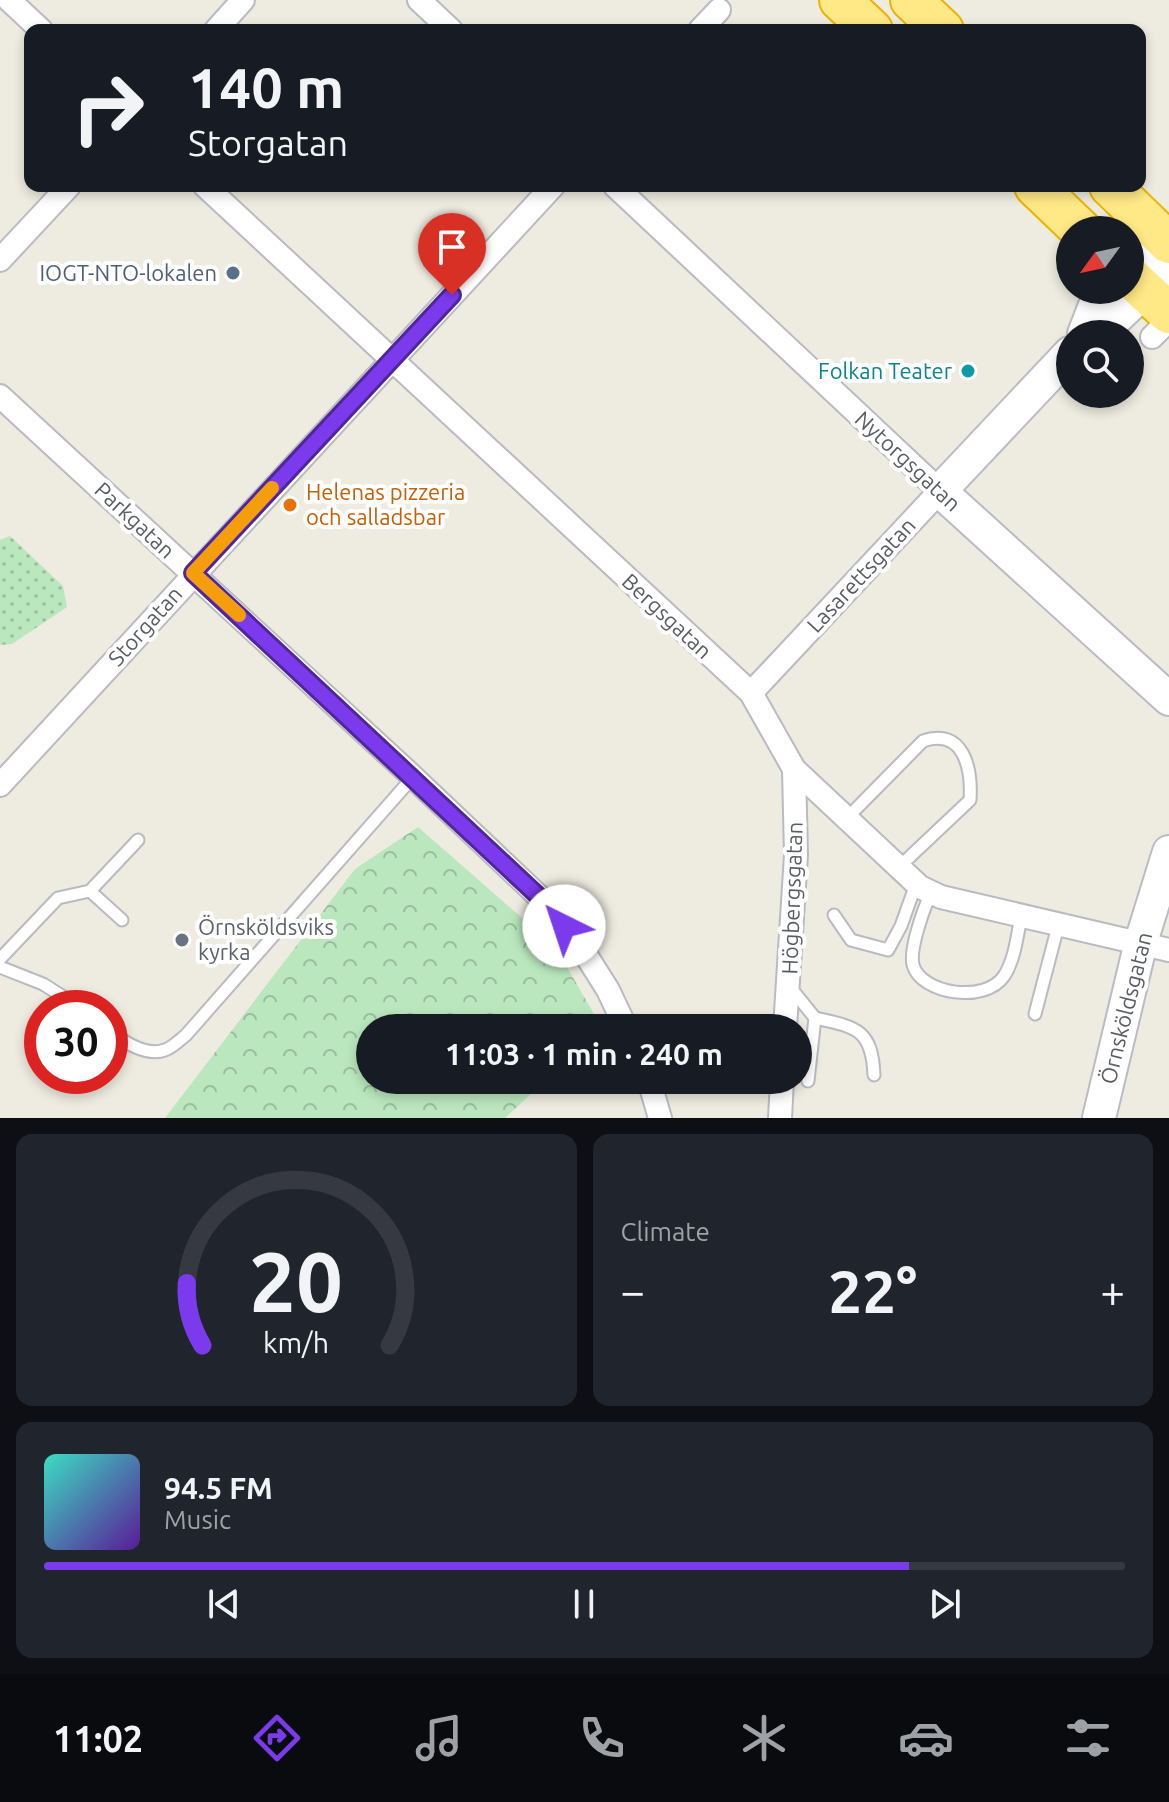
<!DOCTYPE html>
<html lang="en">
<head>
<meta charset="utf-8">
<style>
	:root { --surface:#171b24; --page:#20242c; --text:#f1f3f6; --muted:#9ea1a6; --line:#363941; --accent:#7c3aed }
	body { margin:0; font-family:Ubuntu,sans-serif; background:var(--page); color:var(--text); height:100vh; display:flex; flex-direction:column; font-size:30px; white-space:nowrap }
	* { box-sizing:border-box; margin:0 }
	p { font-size:26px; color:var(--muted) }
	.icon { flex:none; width:44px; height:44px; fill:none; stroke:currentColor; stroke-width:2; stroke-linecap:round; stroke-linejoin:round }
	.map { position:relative; height:1118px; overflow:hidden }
	.panel { display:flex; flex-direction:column; gap:16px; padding:16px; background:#0d0f14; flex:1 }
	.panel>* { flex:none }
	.hud { position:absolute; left:24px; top:24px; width:1122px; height:168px; border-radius:16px; box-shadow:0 4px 12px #0003; background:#171b24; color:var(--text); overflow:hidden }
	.needle { width:52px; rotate:237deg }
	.tools { position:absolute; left:1056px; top:216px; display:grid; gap:16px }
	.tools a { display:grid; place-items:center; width:88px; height:88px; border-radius:50%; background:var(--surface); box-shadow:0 4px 12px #0003; font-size:40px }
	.speed { position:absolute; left:24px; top:990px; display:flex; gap:16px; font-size:40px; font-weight:700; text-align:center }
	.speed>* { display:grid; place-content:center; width:104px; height:104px; border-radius:50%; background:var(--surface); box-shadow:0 4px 12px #0003; line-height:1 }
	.speed .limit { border:12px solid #d22; background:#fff; color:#111 }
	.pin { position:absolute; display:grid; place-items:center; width:68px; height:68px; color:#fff; margin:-82px -34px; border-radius:50% 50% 50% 0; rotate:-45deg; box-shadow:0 0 8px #0007 }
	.pin .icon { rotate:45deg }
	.me { position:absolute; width:88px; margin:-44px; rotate:319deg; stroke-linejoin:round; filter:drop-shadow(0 0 6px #0008) }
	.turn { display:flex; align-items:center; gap:28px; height:168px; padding:0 32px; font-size:36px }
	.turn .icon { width:104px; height:104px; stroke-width:2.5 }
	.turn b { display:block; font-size:56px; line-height:68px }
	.big { font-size:60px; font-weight:700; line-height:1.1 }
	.panel .card { flex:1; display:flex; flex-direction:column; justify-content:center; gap:12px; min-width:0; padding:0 28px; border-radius:16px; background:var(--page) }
	.panel .dial { align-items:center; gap:0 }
	.dial svg { height:208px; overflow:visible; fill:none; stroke:var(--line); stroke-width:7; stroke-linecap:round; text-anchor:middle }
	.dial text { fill:var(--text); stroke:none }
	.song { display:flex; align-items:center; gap:24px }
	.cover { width:96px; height:96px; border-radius:12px; background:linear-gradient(135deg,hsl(170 70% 55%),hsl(270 70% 35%)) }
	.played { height:8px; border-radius:4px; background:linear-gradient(90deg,var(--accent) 80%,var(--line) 80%) }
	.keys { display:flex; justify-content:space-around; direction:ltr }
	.heat { display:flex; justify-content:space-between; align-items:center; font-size:44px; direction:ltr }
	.panel .tiles { flex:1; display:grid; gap:16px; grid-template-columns:1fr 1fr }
	.card:last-child { grid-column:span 2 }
	.trip { position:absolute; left:356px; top:1014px; width:456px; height:80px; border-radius:40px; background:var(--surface); box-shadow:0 4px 12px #0003; font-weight:700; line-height:80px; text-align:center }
	.menu { display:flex; height:128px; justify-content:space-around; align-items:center; background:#090b0e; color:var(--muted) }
	.menu .icon { width:56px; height:56px }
	.menu .active { color:var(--accent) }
	.menu b { font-size:36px; color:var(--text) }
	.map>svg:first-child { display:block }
	.forest { fill:url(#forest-crowns) }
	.park { fill:url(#park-dots) }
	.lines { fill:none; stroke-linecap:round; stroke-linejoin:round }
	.lane-casing { stroke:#b8bbc1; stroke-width:15 }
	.street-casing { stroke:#b8bbc1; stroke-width:26 }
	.secondary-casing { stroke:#b9bcc4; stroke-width:36 }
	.highway-casing { stroke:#eeb200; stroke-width:44 }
	.lane { stroke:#fff; stroke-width:11 }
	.street { stroke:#fff; stroke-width:22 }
	.secondary { stroke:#fff; stroke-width:32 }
	.highway { stroke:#ffe886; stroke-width:40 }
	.route-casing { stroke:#51269a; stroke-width:20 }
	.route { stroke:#7c3aed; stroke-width:14 }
	.slow { stroke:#f59e0b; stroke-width:14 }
	.service-dot { fill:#5c6f8a; stroke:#fff; stroke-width:3 }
	.culture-dot { fill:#0f9aa8; stroke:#fff; stroke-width:3 }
	.food-dot { fill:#e8710a; stroke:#fff; stroke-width:3 }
	.worship-dot { fill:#6b7280; stroke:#fff; stroke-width:3 }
	.labels { text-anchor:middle; stroke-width:8; stroke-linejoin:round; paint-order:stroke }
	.service-label { font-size:22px; fill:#4e5e75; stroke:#fff; text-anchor:end }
	.culture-label { font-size:22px; fill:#0d838f; stroke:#fff; text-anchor:end }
	.street-label { font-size:22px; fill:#595d63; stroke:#fff }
	.food-label { font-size:22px; fill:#c56008; stroke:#fff; text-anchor:start }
	.worship-label { font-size:22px; fill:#5b616d; stroke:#fff; text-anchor:start }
</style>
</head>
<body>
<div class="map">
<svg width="1169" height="1118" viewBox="0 0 1169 1118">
	<defs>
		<pattern id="forest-crowns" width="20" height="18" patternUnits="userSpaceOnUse" patternTransform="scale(2)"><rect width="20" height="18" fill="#bae7bd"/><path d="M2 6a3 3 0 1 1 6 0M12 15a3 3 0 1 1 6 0" fill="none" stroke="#9abe9d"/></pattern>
		<pattern id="park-dots" width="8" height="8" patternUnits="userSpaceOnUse" patternTransform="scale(2)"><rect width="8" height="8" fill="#bae7bd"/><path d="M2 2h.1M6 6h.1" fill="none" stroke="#9abe9d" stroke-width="1.8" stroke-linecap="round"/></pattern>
	</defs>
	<rect width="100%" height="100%" fill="#eeebe0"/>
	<path class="forest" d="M418,827L522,918L567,967L602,1028H370V1080H546L505,1118H165L355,869Z"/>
	<path class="park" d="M10,536L63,586L67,607L12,644L0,645V540Z"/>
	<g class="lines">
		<g class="lane-casing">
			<g id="lane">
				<path d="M847,818L923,741C964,727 972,769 970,800L898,868"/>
				<path d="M90,891L122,920"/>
				<path d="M931,893C924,908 909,949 913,965C921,994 985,1004 1004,976C1015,959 1017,936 1021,917"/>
				<path d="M834,915L851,940L888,950L901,926L916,884"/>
				<path d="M0,959L58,898L90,891L138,840"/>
				<path d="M0,967L43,984L81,1008"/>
				<path d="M790,987L815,1018"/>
				<path d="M1035,1014L1058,926"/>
				<path d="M110,1031C124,1042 146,1057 165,1050C172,1048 180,1040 186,1035L413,777"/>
				<path d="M808,1081L815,1018C856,1027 872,1029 874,1075"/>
			</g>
		</g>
		<g class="street-casing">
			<g id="street">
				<path d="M9,0L41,30"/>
				<path d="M419,0L451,30"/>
				<path d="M216,30L243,0"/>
				<path d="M700,30L719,10"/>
				<path d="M205,186L751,693L794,769L920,887L941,897L1169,950"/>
				<path d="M615,186L940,491L751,693"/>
				<path d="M0,260L69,186"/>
				<path d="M1152,337L1169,320"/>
				<path d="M0,396L413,777L550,907L579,944L608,990L626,1028"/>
				<path d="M0,785L553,186"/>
				<path d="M785,1028L796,855L794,769"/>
				<path d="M649,1080L660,1118"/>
				<path d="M780,1118L782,1080"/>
			</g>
		</g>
		<g class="secondary-casing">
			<g id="secondary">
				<path d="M1130,272L1169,234"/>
				<path d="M1084,334L1094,308L1110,290"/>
				<path d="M1094,334L1109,325L1169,268"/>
				<path d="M1070,353L940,491L1169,699"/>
				<path d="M1099,1118L1141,942L1169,852"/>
			</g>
		</g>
		<g class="highway-casing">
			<g id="highway">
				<path d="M840,0L872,30"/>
				<path d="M911,0L943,30"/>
				<path d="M1035,186L1081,230"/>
				<path d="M1110,186L1169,243"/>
				<path d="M1130,277L1169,313"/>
			</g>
		</g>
		<use href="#lane" class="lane"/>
		<use href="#street" class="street"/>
		<use href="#secondary" class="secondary"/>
		<use href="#highway" class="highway"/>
	</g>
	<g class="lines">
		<g class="route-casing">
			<path id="route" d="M452,295L193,573L550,907L564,926"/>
		</g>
		<use href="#route" class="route"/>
		<path class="slow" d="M239,615L193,573L272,488"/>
	</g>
	<circle class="service-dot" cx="233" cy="273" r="8"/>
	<circle class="culture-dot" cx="968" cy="371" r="8"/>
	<circle class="food-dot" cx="290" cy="505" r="8"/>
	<circle class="worship-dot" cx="182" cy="940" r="8"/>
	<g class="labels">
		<g class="service-label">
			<text x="217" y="281">IOGT-NTO-lokalen</text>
		</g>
		<g class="culture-label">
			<text x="952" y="379">Folkan Teater</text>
		</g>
		<g class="street-label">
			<text transform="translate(908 461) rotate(43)" y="8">Nytorgsgatan</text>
			<text transform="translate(135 520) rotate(43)" y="8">Parkgatan</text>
			<text transform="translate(861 575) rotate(-47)" y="8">Lasarettsgatan</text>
			<text transform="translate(667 616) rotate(43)" y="8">Bergsgatan</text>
			<text transform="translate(145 626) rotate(-48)" y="8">Storgatan</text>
			<text transform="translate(792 898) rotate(-88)" y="8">Högbergsgatan</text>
			<text transform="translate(1126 1008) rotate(-76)" y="8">Örnsköldsgatan</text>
		</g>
		<g class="food-label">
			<text x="306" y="500">Helenas pizzeria<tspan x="306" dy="25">och salladsbar</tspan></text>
		</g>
		<g class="worship-label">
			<text x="198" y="935">Örnsköldsviks<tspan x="198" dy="25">kyrka</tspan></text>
		</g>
	</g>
</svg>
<div class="tools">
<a><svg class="needle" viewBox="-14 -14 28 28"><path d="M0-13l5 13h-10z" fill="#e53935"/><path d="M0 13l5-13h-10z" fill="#9ea1a6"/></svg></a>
<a><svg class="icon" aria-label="search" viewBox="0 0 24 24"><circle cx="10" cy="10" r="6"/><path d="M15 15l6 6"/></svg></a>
</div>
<div class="speed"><div class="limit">30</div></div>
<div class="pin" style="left:452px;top:295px;background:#d93025"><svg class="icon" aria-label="arrive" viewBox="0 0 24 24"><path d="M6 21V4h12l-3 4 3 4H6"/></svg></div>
<svg class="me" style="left:564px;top:926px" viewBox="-20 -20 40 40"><circle r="19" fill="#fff"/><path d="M0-13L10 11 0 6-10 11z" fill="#7c3aed"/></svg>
<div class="trip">11:03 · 1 min · 240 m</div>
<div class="hud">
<div class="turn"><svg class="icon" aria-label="right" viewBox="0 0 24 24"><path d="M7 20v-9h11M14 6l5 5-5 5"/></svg><div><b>140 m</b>Storgatan</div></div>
</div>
</div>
<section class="panel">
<div class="tiles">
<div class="card dial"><svg viewBox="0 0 100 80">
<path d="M14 69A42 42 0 1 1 86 69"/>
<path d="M14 69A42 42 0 0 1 8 45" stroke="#7c3aed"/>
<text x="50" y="56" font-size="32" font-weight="700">20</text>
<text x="50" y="72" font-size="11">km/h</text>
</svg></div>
<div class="card"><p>Climate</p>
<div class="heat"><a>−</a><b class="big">22°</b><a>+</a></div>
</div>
<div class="card">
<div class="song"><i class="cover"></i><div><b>94.5 FM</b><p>Music</p></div></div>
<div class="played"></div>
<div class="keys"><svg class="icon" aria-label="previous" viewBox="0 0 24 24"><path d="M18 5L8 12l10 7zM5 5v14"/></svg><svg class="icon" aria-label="pause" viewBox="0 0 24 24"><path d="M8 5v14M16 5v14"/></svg><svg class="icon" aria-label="next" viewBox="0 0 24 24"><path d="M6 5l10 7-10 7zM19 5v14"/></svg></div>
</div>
</div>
</section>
<nav class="menu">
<b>11:02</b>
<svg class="icon active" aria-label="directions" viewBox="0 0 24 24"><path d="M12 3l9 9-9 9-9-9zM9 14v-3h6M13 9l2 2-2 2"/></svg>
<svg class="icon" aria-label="music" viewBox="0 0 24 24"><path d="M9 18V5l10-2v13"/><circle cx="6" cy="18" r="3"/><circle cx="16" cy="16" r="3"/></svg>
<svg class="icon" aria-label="phone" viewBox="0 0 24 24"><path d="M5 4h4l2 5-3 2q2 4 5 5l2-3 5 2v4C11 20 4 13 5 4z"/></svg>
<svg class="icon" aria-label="climate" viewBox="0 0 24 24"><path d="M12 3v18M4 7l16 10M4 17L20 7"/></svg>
<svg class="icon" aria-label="car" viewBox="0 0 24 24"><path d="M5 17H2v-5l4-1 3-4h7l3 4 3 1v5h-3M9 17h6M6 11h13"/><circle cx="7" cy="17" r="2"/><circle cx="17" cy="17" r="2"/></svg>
<svg class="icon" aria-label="filters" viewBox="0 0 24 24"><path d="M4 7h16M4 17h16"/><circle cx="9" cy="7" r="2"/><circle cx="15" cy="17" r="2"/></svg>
</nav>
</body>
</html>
